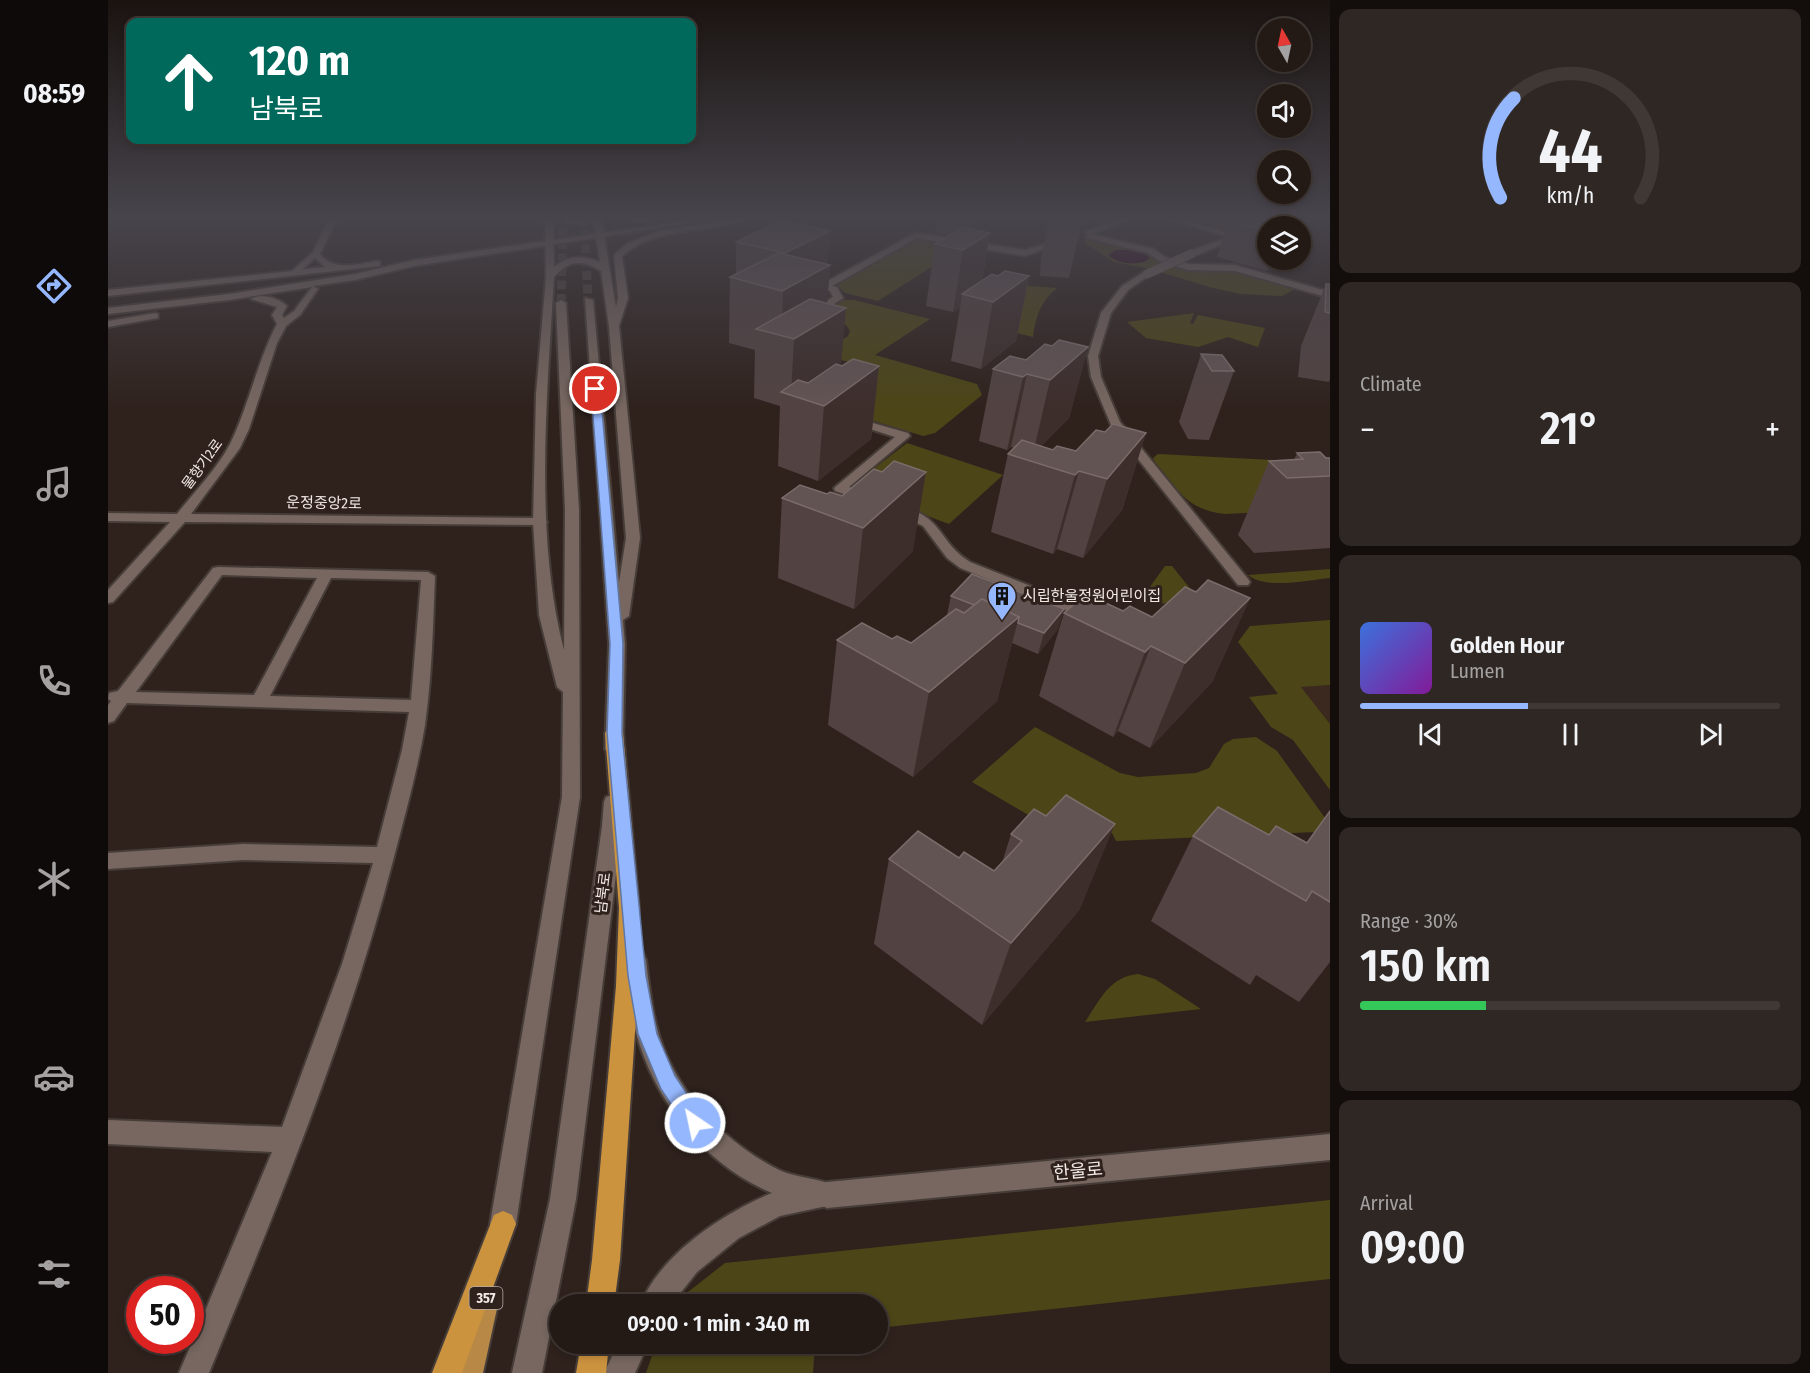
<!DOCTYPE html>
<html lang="en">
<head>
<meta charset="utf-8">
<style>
	:root { --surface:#231a16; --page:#2f2723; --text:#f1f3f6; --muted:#a3a1a1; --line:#403835; --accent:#95b7fd }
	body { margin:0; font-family:"Fira Sans Condensed","Noto Sans KR",sans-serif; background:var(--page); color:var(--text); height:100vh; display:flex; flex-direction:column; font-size:22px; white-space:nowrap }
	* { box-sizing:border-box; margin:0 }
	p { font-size:20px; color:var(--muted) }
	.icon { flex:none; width:33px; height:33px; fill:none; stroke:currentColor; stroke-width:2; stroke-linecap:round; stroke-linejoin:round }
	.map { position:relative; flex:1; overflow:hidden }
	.panel { display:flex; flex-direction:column; gap:9px; padding:9px; background:#130e0c; width:480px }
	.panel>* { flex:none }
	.guide { position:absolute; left:18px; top:18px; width:570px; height:126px; border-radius:12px; box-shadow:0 3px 9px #0003,0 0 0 2px var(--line); background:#00695c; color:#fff; overflow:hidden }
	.needle { width:39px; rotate:351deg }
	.controls { position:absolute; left:1149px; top:18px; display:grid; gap:12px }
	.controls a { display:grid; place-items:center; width:54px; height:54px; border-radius:50%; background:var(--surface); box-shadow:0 3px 9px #0003,0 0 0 2px var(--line); font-size:30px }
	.speed { position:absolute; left:18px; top:1276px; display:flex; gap:12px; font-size:30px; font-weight:700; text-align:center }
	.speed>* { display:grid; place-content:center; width:78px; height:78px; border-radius:50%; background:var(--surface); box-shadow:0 3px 9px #0003,0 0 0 2px var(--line); line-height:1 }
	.speed .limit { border:9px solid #d22; background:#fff; color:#111 }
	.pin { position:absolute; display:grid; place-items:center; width:51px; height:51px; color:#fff; margin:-26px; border:3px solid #fff; border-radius:50%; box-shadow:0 2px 6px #0007 }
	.me { position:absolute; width:66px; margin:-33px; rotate:326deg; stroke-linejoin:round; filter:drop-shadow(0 0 4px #0008) }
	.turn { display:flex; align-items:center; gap:21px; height:126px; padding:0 24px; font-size:27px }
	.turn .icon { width:78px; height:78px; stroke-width:2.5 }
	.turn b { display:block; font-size:42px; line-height:51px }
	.big { font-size:45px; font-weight:600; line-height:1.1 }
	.panel .widget { flex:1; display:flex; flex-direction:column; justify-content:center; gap:9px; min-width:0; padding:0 21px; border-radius:12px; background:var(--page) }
	.panel .dial { align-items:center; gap:0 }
	.dial svg { height:156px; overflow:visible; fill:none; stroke:var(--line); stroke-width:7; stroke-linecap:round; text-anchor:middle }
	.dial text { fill:var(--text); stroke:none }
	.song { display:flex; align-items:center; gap:18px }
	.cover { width:72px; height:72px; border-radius:9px; background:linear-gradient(135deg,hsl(220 70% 55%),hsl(290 70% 35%)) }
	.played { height:6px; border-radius:3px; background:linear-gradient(90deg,var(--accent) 40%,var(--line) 40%) }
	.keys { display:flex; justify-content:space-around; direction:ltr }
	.heat { display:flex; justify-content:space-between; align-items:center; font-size:33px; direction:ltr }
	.charge { height:9px; border-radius:4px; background:linear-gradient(90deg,#34c759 30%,var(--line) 0) }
	.trip { position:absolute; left:441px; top:1294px; width:339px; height:60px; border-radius:30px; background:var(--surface); box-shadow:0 3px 9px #0003,0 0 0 2px var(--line); font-weight:600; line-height:60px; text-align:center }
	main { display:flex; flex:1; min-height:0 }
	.menu { display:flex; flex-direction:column; width:108px; justify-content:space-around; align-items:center; background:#0e0a09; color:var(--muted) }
	.menu .icon { width:42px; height:42px }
	.menu .selected { color:var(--accent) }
	.menu b { font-size:27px; color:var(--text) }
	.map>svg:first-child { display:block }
	.built { fill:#3b281f }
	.green { fill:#4c4517 }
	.water { fill:#2e001b }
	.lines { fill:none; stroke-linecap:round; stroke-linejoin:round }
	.secondary-tunnel { stroke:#4c403b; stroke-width:9; stroke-dasharray:9 4.5; stroke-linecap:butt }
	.pedestrian-casing { stroke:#473d38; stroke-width:4 }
	.minor-casing { stroke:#473d38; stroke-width:4 }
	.tertiary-casing { stroke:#473d38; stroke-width:4 }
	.secondary-casing { stroke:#473d38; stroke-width:4 }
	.primary-casing { stroke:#473d38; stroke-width:4 }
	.trunk-casing { stroke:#473d38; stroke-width:4 }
	.pedestrian { fill:#776760; fill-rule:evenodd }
	.minor { fill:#776760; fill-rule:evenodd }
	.tertiary { fill:#776760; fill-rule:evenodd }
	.secondary { fill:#776760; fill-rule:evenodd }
	.primary { fill:#b78846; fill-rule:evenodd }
	.trunk { fill:#cc933e; fill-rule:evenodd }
	.pedestrian-bridge-casing { stroke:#473d38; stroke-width:10; stroke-linecap:butt }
	.pedestrian-bridge { stroke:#776760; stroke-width:9 }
	.wall { fill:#524342 }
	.shaded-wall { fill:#3d2e2c }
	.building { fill:#635454; stroke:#7a6c6a; stroke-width:1.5 }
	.route { fill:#95b7fd; stroke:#6177a4; stroke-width:1.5 }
	.labels { text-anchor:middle; stroke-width:6; stroke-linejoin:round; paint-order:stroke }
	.far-street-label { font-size:14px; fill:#f2e9e5; stroke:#2f221d }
	.shield { fill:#2f221d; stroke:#b8ada9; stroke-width:1.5 }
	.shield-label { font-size:14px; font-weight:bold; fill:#f2e9e5 }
	.street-label { font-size:15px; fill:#f2e9e5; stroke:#2f221d }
	.poi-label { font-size:15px; fill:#f2e9e5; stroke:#2f221d; text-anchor:start }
	.near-street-label { font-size:18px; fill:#f2e9e5; stroke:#2f221d }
</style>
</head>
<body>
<main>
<nav class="menu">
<b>08:59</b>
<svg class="icon selected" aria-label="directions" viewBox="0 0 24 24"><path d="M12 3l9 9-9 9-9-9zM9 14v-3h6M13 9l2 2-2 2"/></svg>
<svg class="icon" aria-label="music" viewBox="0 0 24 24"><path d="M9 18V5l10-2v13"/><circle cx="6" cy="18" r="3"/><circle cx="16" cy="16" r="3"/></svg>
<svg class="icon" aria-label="phone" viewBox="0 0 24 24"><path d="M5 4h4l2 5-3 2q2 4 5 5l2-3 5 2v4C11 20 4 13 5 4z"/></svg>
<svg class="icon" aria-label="climate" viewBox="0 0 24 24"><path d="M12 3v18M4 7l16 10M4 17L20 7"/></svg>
<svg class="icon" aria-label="car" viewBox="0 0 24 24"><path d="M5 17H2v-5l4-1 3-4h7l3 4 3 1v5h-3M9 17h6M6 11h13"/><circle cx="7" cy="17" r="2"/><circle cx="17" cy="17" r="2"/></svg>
<svg class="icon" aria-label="filters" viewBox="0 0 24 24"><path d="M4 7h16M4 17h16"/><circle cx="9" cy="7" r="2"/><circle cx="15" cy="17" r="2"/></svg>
</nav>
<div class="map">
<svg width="1222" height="1373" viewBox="0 0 1222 1373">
	<rect width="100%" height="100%" fill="#2f221d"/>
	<path class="built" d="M1222,685V724L1193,687Z"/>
	<g class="green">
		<path d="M1064,217H1123L1149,223L1121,232Z"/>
		<path d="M812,237L850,244L839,257L770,301L737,293L729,285Z"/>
		<path d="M980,238L1038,252L1050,261L1078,269L1124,270L1189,288L1174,296L1133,294L1105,288L1042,269L1006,262L976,242Z"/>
		<path d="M911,285L949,288C932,302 928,316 925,337L865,323Z"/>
		<path d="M736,300H746L822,319L767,355L869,384L874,395L827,433L815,436L724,408L747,364L727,358L721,348L740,336L742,331L738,325L716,312Z"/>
		<path d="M1086,313L1082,323L1085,324L1090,315L1157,328L1150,347L1120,337L1090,347L1038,338L1019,322Z"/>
		<path d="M799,443L895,475L841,524L742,487Z"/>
		<path d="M1050,454L1222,463V509L1117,514C1078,510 1070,489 1047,462L1045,458Z"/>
		<path d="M1057,566H1064L1089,597L1086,601L1049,604L1034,598Z"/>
		<path d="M1222,569V578C1200,580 1158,590 1140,575Z"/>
		<path d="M1222,620V685L1193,687L1222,724V790L1185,740L1163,727L1141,697L1170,694L1130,642L1142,626Z"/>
		<path d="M927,727L1012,773L1030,777L1088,773L1101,768L1116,744L1125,739L1148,737L1169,751L1217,818L1208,832L1008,841L1004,833L979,837L946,830L864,782Z"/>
		<path d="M1030,974L1047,979L1093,1009L977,1022C992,1000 1001,977 1030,974Z"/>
		<path d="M1222,1200V1279L770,1328V1305H571L580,1292L617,1263Z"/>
		<path d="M548,1344H707L705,1373H538Z"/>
	</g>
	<path class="water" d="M1020,250L1037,254L1042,258C1032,267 1009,264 1000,255L1008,250Z"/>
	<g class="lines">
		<g class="secondary-tunnel">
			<path d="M476,217L480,300"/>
			<path d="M453,303L455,217"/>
		</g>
		<g class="pedestrian-casing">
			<g id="pedestrian">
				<path d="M1018,217H1029L983,234L1046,249L1057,257L1081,264L1127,265L1222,292V298L1127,271L1080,270L1051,261L1040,253L979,238V234L976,232Z"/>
				<path d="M1053,217H1065L1133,237L1086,256H1080V252L1121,237Z"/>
				<path d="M808,233L917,250L954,239L958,241L917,256L809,238L724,286L729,287L735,298L712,313L709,319H703L704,310L725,297L722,291L714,288V284Z"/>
				<path d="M1036,272L1043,274L1020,290L1003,313L990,356L993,377L1012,422L1140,579L1142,582L1140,585H1130L1003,425L983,377L980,356L993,313L1014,286Z"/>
				<path d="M744,417L800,433L802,436L741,487L765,495L766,498L760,502L727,491L726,488L787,437L740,422V418Z"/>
				<path d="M790,505C837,517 829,541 862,562L988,612L991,615L983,620L978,618L852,568L839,558L815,526L785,512L783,509L785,506Z"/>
			</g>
		</g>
		<g class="minor-casing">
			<path id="minor" d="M110,567L320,572L327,576C325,626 324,676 317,725C310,768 298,811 287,853C241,1033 171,1202 101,1373H71L164,1152L0,1144V1120L174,1127L234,964L265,863L135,860L0,869V853L135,844L269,847L294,750L301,712L19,703L6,721L0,723V705L3,701L0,699L1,693L10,691L105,568ZM114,575L209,578L146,695L28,692ZM223,578L313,580L303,700L162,696Z"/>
		</g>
		<g class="tertiary-casing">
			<g id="tertiary">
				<path d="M222,217H230L212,254C226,272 249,264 269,261L272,262V266L0,296V290L184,271L205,252ZM207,258L217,267L195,269Z"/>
				<path d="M603,217H622L306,266L247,280L205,286L210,289L192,315L178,326L169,343L141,429L132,448L83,514L432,518L439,522L437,525L77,522L5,602L0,603V590L62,522L0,521V513L69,514C86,492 109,469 122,444C141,405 149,362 169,324L164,315L169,307L143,299C154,293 170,298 179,306L174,315L176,318L186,311L204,287L121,300L0,314V308L121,294L247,274L306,260Z"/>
				<path d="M47,313L50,314V318L0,327V321Z"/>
				<path d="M1222,1134V1160L719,1208L710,1204L706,1195L710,1186L719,1182Z"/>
			</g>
		</g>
		<g class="secondary-casing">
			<g id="secondary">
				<path d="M437,217H445L446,267C460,255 475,255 492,262L485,219L469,224L457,223L456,217L468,220L493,217L508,307L510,298L506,255L520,243L551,231L633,217H645C636,223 624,224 613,226C578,233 543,231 514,256L520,298L511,326L532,538L521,616L515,620L517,644L515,749L512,753L506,755L500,753L497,749L501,644L477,298L485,300L511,582L518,538L501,327L493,271C474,259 461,260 446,277C439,395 426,536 456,650L457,510L448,303L453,300L458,303L471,510L472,797L408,1224L404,1233L395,1237L386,1233L382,1224L454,797L455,692L449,687L431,615L425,522L428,394L438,277Z"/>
				<path d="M507,217H561L533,222Z"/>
				<path d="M505,795L512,797L514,802V826L468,1199L434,1373H404L442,1199L494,826L496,802L498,797Z"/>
				<path d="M527,951L535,953L538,960C542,991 545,1025 558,1054C579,1103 623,1146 671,1170C689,1178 710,1178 728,1186L732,1195L728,1204L672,1216L631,1238L589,1272L563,1305H532C553,1254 615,1213 664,1193C597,1165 547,1102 528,1033C521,1009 519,984 516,960L519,953Z"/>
				<path d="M510,1344H540L527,1373H496Z"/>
			</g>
		</g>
		<g class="primary-casing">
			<path id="primary" d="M376,1290L386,1294L390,1304L375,1373H345L362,1304L366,1294Z"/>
		</g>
		<g class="trunk-casing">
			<g id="trunk">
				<path d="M506,727L512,729L515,733L531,908L530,986L512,1260L506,1305H478L484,1260L508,986L511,908L497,733L500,729Z"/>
				<path d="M395,1211L404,1215L408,1224L354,1373H324L386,1215Z"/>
				<path d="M473,1344H501L498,1373H468Z"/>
			</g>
		</g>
		<use href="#pedestrian" class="pedestrian"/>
		<use href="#minor" class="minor"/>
		<use href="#tertiary" class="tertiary"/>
		<use href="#secondary" class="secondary"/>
		<use href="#primary" class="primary"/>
		<use href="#trunk" class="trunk"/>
		<g class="pedestrian-bridge-casing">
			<path id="pedestrian-bridge" d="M1039,274L1083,254"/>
		</g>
		<use href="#pedestrian-bridge" class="pedestrian-bridge"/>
	</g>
	<g class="wall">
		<path d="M829,217H868V221L859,228L882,233L874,281L890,276H921L908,341L873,369L843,361L852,308L845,312L818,306L827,244L842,235L827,232Z"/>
		<path d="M942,217H975L961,278L932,276L933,257Z"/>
		<path d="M1121,221L1160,226V260H1170L1167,268L1159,271L1109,257Z"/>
		<path d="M722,231L719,264L722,265L719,303L733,366H771L763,439L710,481L670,466L672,406L646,398L647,350L621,343L622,277L628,274V242Z"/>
		<path d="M1218,284H1222V379L1221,382L1190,377L1193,346Z"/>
		<path d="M944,346L980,347L961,418L933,446L945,450L968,451L997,432L1038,433L1014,510L975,558L949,549L945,554L883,532L900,454L906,448L903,447L899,450L871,441L885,369L918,360Z"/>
		<path d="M1093,354L1126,371L1101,440L1080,439L1071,422Z"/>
		<path d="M1189,453L1222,458V548L1146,553L1130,535L1161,461L1186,460Z"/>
		<path d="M692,485L805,551L746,609L670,578L674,498Z"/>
		<path d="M1088,592L1142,598L1104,682L1042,748L1010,731L1005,737L931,696L956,613L1044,617Z"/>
		<path d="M843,596L956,609L950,629L930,654L904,643L889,701L805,777L720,725L729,640L784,639L803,643L839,615Z"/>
		<path d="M1222,811V962L1191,1002L1148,975L1142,985L1043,921L1085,836L1199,843Z"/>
		<path d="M938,816L972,909L874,1025L766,944L781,859L851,858L886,871L894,863L903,834Z"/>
	</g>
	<g class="shaded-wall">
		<path d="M853,217H868V221L850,236Z"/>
		<path d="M1187,217H1188L1185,226H1182Z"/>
		<path d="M722,231L719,267L722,265L718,320L738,308L732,376L683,395L686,339L673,336L677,253Z"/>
		<path d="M882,233L871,294H854L852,308L845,312L855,250Z"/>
		<path d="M1163,260H1170L1167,268L1159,271Z"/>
		<path d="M921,276L908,341L873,369L885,302Z"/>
		<path d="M980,347L961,418L925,454L942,380Z"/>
		<path d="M771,366L763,439L710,481L716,406Z"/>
		<path d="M919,374L903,447L899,450L915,377Z"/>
		<path d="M1038,433L1014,510L975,558L999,479Z"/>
		<path d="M971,471L949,549L945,554L967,475Z"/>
		<path d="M818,472L805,551L746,609L755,528Z"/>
		<path d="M1142,598L1104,682L1042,748L1077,663Z"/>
		<path d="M956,609L950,629L930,654L936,633Z"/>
		<path d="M911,617L889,701L805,777L821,692Z"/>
		<path d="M1043,646L1010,731L1005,737L1037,652Z"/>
		<path d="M1007,824L972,909L874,1025L903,943Z"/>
	</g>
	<g class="building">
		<path d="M952,217H975V219Z"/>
		<path d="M1132,217H1187L1182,226H1160V231L1121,221Z"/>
		<path d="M674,220L722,231L677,253L628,242Z"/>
		<path d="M855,227L882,233L855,250L827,244Z"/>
		<path d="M671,253L722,265L674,291L622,277Z"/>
		<path d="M897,271L921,276L885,302L854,294L884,274L890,276Z"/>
		<path d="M1218,284H1222V313L1217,312Z"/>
		<path d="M702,299L738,308L686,339L648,329Z"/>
		<path d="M951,340L980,347L942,380L919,374L915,377L885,369L902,356L918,360L937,344L944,346Z"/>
		<path d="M1093,354L1114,355L1126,371H1104Z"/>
		<path d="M745,359L771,366L716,406L673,392L690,380L700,383L728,364L734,366Z"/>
		<path d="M1005,424L1038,433L999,479L971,471L967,475L900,454L914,440L945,450L949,446L968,451L988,430L997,432Z"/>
		<path d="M1212,452L1218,458H1222V476L1179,478L1161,461L1195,459L1189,453Z"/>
		<path d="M786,461L818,472L755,528L674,498L692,485L719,494L722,492L734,496L766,469L774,472Z"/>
		<path d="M864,574L956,609L936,633L910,623L911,617L874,599L866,605L843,596Z"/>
		<path d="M1100,580L1142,598L1077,663L1043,646L1037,652L956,613L978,594L1015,611L1022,606L1044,617L1077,587L1088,592Z"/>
		<path d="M874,599L911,617L821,692L729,640L754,623L784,639L789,636L803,643L848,609L856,613Z"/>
		<path d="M958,795L1007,824L903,943L781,859L810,831L851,858L856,852L886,871L914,841L903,834L926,809L938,816Z"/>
		<path d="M1110,807L1161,835L1168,826L1199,843L1222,811V902L1204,891L1198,901L1085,836Z"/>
	</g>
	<linearGradient id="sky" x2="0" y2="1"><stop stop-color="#1a1310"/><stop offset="0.53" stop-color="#47444c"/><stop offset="1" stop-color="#47444c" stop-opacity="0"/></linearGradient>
	<rect width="1222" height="409" fill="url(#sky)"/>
	<path class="route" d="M487,386L492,389L515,644L514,733L538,976L549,1034L567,1076L598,1123L595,1130L587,1133L580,1130L553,1089L530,1034L520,976L499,733L502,644L483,389Z"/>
	<defs>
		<g id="building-pin" transform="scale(1.5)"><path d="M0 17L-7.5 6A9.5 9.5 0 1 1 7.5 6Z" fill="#95b7fd" stroke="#2f221d"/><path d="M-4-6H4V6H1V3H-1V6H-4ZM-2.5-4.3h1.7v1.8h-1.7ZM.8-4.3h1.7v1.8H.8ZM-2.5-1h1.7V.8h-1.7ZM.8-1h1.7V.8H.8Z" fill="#111"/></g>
	</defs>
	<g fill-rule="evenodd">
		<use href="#building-pin" x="894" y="596"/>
	</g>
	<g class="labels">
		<g class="far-street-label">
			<text transform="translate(94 464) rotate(-54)" y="5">물향기2로</text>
		</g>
		<rect class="shield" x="361.5" y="1287" width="33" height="22" rx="4.5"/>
		<g class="shield-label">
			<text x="378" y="1303">357</text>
		</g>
		<g class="street-label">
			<text transform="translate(216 503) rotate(1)" y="5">운정중앙2로</text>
			<text transform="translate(495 893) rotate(-83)" y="5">남북로</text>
		</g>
		<g class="poi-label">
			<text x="915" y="601">시립한울정원어린이집</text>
		</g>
		<g class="near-street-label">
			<text transform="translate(970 1171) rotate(-5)" y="6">한울로</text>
		</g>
	</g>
</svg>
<div class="controls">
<a><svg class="needle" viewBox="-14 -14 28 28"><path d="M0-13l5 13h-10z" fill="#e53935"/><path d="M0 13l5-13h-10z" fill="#a3a1a1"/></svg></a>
<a><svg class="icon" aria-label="sound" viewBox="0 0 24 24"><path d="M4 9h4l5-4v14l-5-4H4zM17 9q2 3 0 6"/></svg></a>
<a><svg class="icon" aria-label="search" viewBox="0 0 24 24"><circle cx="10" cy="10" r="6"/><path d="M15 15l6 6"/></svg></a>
<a><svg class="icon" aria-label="layers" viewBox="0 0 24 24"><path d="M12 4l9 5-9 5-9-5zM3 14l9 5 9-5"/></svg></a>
</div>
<div class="speed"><div class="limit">50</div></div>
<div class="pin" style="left:487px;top:389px;background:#d93025"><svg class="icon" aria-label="arrive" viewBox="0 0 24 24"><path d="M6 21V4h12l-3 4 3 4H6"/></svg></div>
<svg class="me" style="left:587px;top:1123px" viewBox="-20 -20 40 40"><circle r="17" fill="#95b7fd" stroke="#fff" stroke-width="3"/><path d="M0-11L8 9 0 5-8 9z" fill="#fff"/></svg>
<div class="trip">09:00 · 1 min · 340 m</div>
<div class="guide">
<div class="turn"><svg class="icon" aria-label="ahead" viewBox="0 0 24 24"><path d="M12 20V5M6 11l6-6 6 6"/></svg><div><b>120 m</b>남북로</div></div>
</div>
</div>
<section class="panel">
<div class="widget dial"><svg viewBox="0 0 100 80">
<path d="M14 69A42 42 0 1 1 86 69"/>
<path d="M14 69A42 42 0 0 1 21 18" stroke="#95b7fd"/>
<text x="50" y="56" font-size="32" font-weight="700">44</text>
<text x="50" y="72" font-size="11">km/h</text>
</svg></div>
<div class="widget"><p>Climate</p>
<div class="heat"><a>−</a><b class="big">21°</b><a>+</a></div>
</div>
<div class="widget">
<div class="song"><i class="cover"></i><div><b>Golden Hour</b><p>Lumen</p></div></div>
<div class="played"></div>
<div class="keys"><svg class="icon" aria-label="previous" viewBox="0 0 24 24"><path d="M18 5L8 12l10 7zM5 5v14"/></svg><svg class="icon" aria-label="pause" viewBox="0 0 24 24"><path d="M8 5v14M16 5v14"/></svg><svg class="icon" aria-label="next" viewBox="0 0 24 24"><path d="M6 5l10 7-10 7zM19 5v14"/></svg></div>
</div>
<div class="widget"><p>Range · 30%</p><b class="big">150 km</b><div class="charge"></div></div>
<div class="widget"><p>Arrival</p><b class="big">09:00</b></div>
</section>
</main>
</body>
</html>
